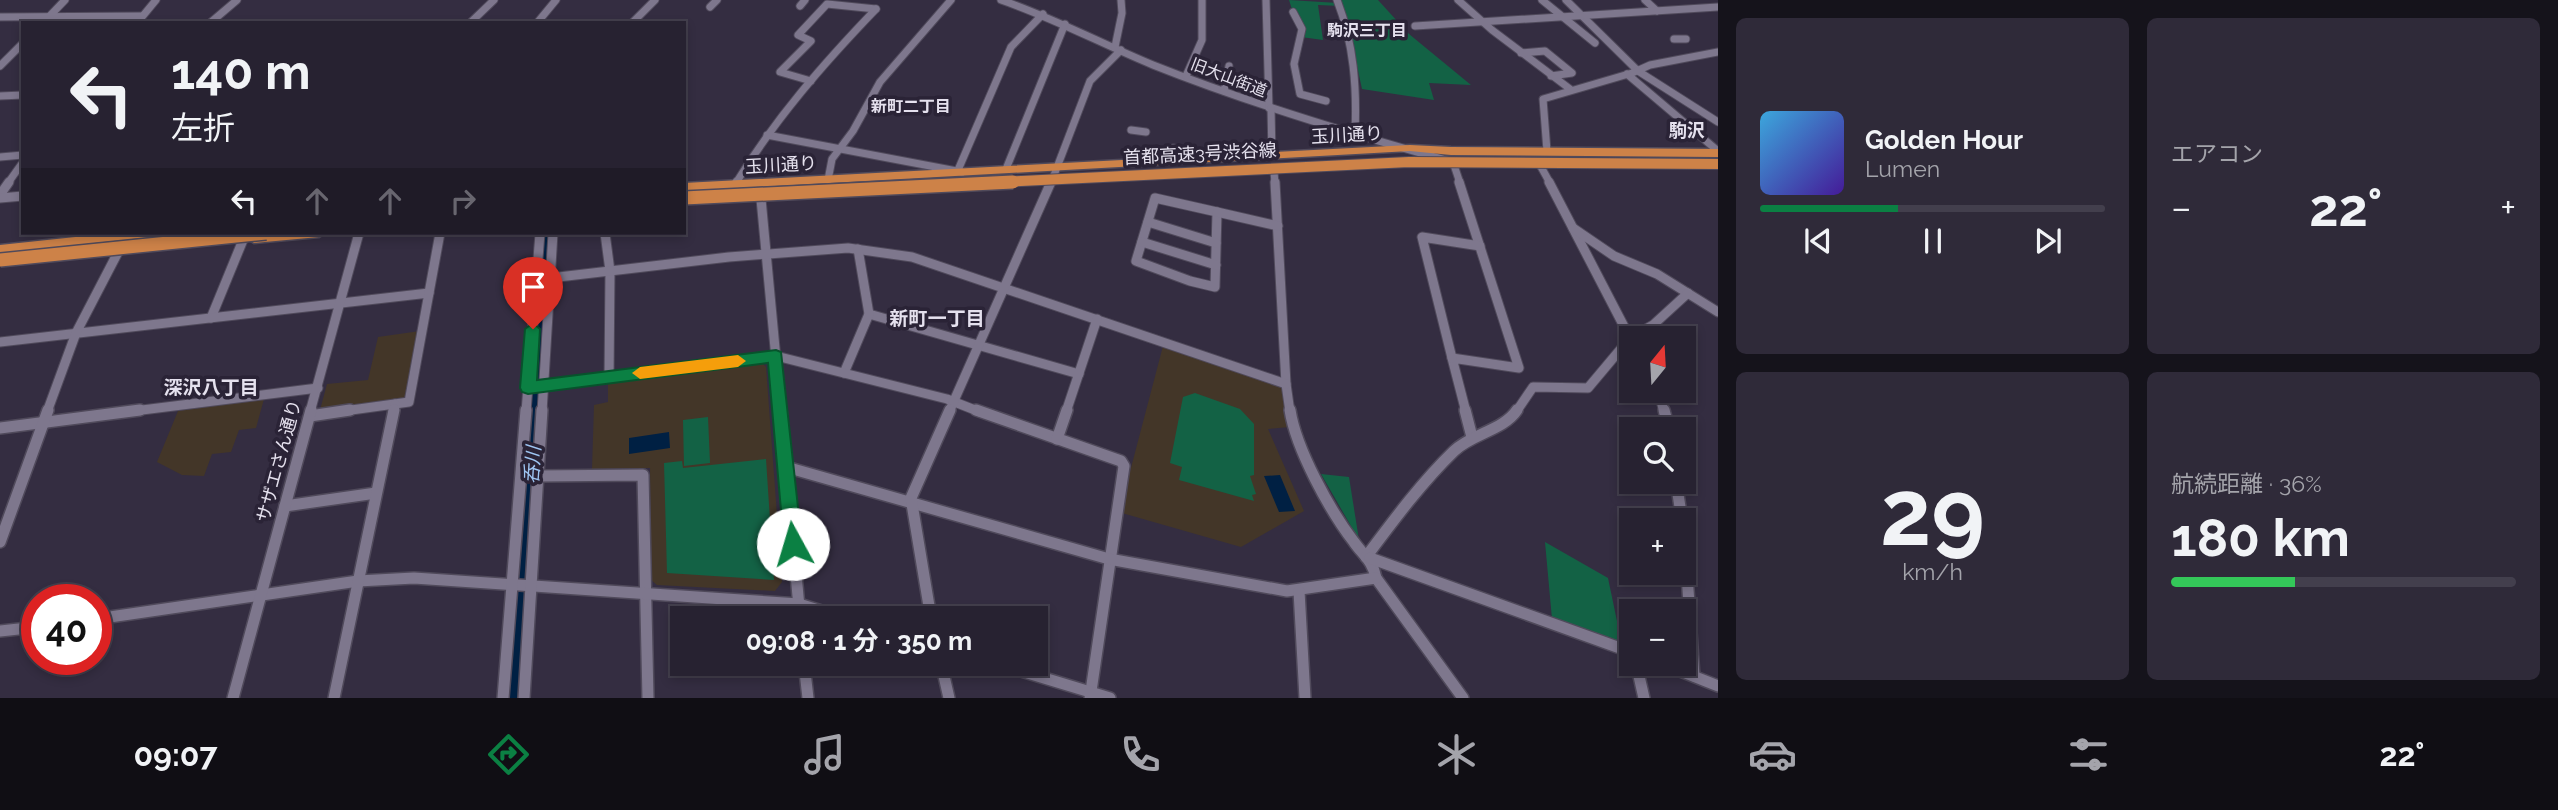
<!DOCTYPE html>
<html lang="ja">
<head>
<meta charset="utf-8">
<style>
	:root { --surface:#272231; --page:#2f2a39; --text:#f1f3f6; --muted:#a4a4ab; --line:#433f4d; --accent:#0b8043 }
	body { margin:0; font-family:Raleway,"Noto Sans JP",sans-serif; background:var(--page); color:var(--text); height:100vh; display:flex; flex-direction:column; font-size:26px; white-space:nowrap }
	* { box-sizing:border-box; margin:0 }
	p { font-size:23px; color:var(--muted) }
	.icon { flex:none; width:38px; height:38px; fill:none; stroke:currentColor; stroke-width:2; stroke-linecap:round; stroke-linejoin:round }
	.map { position:relative; flex:1; overflow:hidden }
	.panel { display:flex; flex-direction:column; gap:18px; padding:18px; background:#15131b; width:840px }
	.panel>* { flex:none }
	.banner { position:absolute; left:21px; top:21px; width:665px; height:214px; border-radius:0px; box-shadow:0 4px 10px #0003,0 0 0 2px var(--line); background:#272231; color:var(--text); overflow:hidden }
	.needle { width:46px; rotate:18deg }
	.controls { position:absolute; left:1619px; top:326px; display:grid; gap:14px }
	.controls a { display:grid; place-items:center; width:77px; height:77px; border-radius:0px; background:var(--surface); box-shadow:0 4px 10px #0003,0 0 0 2px var(--line); font-size:35px }
	.speed { position:absolute; left:21px; top:584px; display:flex; gap:14px; font-size:35px; font-weight:700; text-align:center }
	.speed>* { display:grid; place-content:center; width:91px; height:91px; border-radius:50%; background:var(--surface); box-shadow:0 4px 10px #0003,0 0 0 2px var(--line); line-height:1 }
	.speed .limit { border:10px solid #d22; background:#fff; color:#111 }
	.pin { position:absolute; display:grid; place-items:center; width:60px; height:60px; color:#fff; margin:-72px -30px; border-radius:50% 50% 50% 0; rotate:-45deg; box-shadow:0 0 7px #0007 }
	.pin .icon { rotate:45deg }
	.me { position:absolute; width:77px; margin:-38px; rotate:354deg; stroke-linejoin:round; filter:drop-shadow(0 0 5px #0008) }
	.turn { display:flex; align-items:center; gap:24px; height:147px; padding:0 35px; font-size:32px }
	.turn .icon { width:91px; height:91px; stroke-width:2.5 }
	.turn b { display:block; font-size:49px; line-height:60px }
	.lanes { display:flex; align-items:center; height:66px; padding:0 35px; background:#0003; justify-content:center; gap:35px; direction:ltr }
	.lanes .off { opacity:.35 }
	.big { font-size:52px; font-weight:700; line-height:1.1 }
	.panel .card { flex:1; display:flex; flex-direction:column; justify-content:center; gap:10px; min-width:0; padding:0 24px; border-radius:10px; background:var(--page) }
	.panel .dial { align-items:center; gap:0 }
	.dial b { font-size:91px; line-height:1 }
	.song { display:flex; align-items:center; gap:21px }
	.cover { width:84px; height:84px; border-radius:10px; background:linear-gradient(135deg,hsl(200 70% 55%),hsl(260 70% 35%)) }
	.played { height:7px; border-radius:4px; background:linear-gradient(90deg,var(--accent) 40%,var(--line) 40%) }
	.keys { display:flex; justify-content:space-around; direction:ltr }
	.heat { display:flex; justify-content:space-between; align-items:center; font-size:38px; direction:ltr }
	.charge { height:10px; border-radius:5px; background:linear-gradient(90deg,#34c759 36%,var(--line) 0) }
	.panel .tiles { flex:1; display:grid; gap:18px; grid-template-columns:repeat(2,1fr) }
	.trip { position:absolute; left:670px; top:606px; width:378px; height:70px; border-radius:0px; background:var(--surface); box-shadow:0 4px 10px #0003,0 0 0 2px var(--line); font-weight:700; line-height:70px; text-align:center }
	.dock { display:flex; height:112px; justify-content:space-around; align-items:center; background:#100e14; color:var(--muted) }
	.dock .icon { width:49px; height:49px }
	.dock .active { color:var(--accent) }
	.dock b { font-size:32px; color:var(--text) }
	main { display:flex; flex:1; min-height:0 }
	.map>svg:first-child { display:block }
	.education { fill:#433628 }
	.green { fill:#136245 }
	.water { fill:#002043 }
	.lines { fill:none; stroke-linecap:round; stroke-linejoin:round }
	.river { fill:#002043; fill-rule:evenodd }
	.minor-far2-casing { stroke:#504a5b; stroke-width:9 }
	.minor-far1-casing { stroke:#504a5b; stroke-width:11 }
	.minor-casing { stroke:#504a5b; stroke-width:14 }
	.highway-casing { stroke:#504a5b; stroke-width:3 }
	.minor-far2 { stroke:#7e778d; stroke-width:7 }
	.minor-far1 { stroke:#7e778d; stroke-width:9 }
	.minor { stroke:#7e778d; stroke-width:11 }
	.highway { fill:#cd8248; fill-rule:evenodd }
	.highway-bridge-far1-casing { stroke:#504a5b; stroke-width:12; stroke-linecap:butt }
	.highway-bridge-casing { stroke:#504a5b; stroke-width:16; stroke-linecap:butt }
	.highway-bridge-far1 { stroke:#cd8248; stroke-width:10 }
	.highway-bridge { stroke:#cd8248; stroke-width:13 }
	.route { fill:#0b8043; stroke:#07532c; stroke-width:2 }
	.slow { fill:#f59e0b }
	.labels { text-anchor:middle; stroke-width:7; stroke-linejoin:round; paint-order:stroke }
	.far-neighbourhood-label { font-size:16px; font-weight:bold; fill:#e5e1ee; stroke:#2a2336 }
	.far-street-label { font-size:16px; fill:#e5e1ee; stroke:#2a2336 }
	.far-quarter-label { font-size:18px; font-weight:bold; fill:#e5e1ee; stroke:#2a2336 }
	.street-label { font-size:18px; fill:#e5e1ee; stroke:#2a2336 }
	.neighbourhood-label { font-size:19px; font-weight:bold; fill:#e5e1ee; stroke:#2a2336 }
	.water-label { font-size:19px; font-style:italic; fill:#9ec5f2; stroke:#2a2336 }
</style>
</head>
<body>
<main>
<div class="map">
<svg width="1718" height="698" viewBox="0 0 1718 698">
	<rect width="100%" height="100%" fill="#342d41"/>
	<g class="education">
		<path d="M420,331L404,399L320,410L327,384L368,380L378,337Z"/>
		<path d="M1163,346L1283,386L1290,427L1268,429L1304,511L1241,547L1122,513L1127,483Z"/>
		<path d="M762,363L766,367L782,582L775,591L657,585L651,580L650,468L592,469L594,405L608,402V381Z"/>
		<path d="M264,399L256,428L239,430L231,452L212,454L204,476L182,475L157,462L178,411Z"/>
	</g>
	<g class="green">
		<path d="M1289,0L1338,3L1340,6L1318,5L1323,40L1301,37Z"/>
		<path d="M1339,0H1378L1409,34L1471,85L1429,83L1434,100L1362,89L1346,15Z"/>
		<path d="M543,233H551L528,571L517,572Z"/>
		<path d="M1195,393L1240,409L1254,424V475L1250,476L1256,494L1252,495L1254,501L1179,480L1182,467L1170,463L1183,397Z"/>
		<path d="M708,417L710,463L684,466L683,420Z"/>
		<path d="M766,459L774,580L667,573L664,463L682,461L683,468Z"/>
		<path d="M1321,474L1349,477L1359,540Z"/>
		<path d="M1545,542L1608,578L1622,645L1552,619Z"/>
		<path d="M526,599L519,698H508L515,600Z"/>
	</g>
	<g class="water">
		<path d="M669,432L670,448L629,454V438Z"/>
		<path d="M1280,475L1295,511L1279,512L1264,476Z"/>
	</g>
	<g class="lines">
		<path class="river" d="M540,233H556L528,698H504Z"/>
		<g class="minor-far2-casing">
			<g id="minor-far2">
				<path d="M1001,0C1054,18 1102,44 1153,65C1251,104 1351,134 1453,162L1460,183"/>
				<path d="M1266,0L1269,108"/>
				<path d="M1337,0C1354,44 1357,88 1355,134"/>
				<path d="M1458,0L1492,30L1570,89"/>
				<path d="M1542,0L1595,43"/>
				<path d="M1566,0L1638,71L1718,122"/>
				<path d="M1645,0L1657,11"/>
				<path d="M800,6L805,0"/>
				<path d="M710,7L717,0"/>
				<path d="M1293,12L1302,29L1294,64L1300,94L1326,101"/>
				<path d="M0,17L142,16"/>
				<path d="M43,23L65,0"/>
				<path d="M137,23L156,0"/>
				<path d="M210,23L237,0"/>
				<path d="M470,23L494,0"/>
				<path d="M537,23L556,0"/>
				<path d="M632,23L655,0"/>
				<path d="M1415,26L1718,7"/>
				<path d="M1674,39H1686"/>
				<path d="M1115,47L1122,13L1121,0"/>
				<path d="M1521,53L1545,51L1572,73L1551,76"/>
				<path d="M0,66L23,43"/>
				<path d="M1627,74L1718,151"/>
				<path d="M1186,76L1202,40V0"/>
				<path d="M811,81L780,72L811,41L798,35L827,4L876,9"/>
				<path d="M1224,91L1229,66"/>
				<path d="M0,96L23,95"/>
				<path d="M1271,108L1272,156"/>
				<path d="M1131,130L1146,132"/>
				<path d="M767,135L962,172"/>
				<path d="M1173,148L1190,152"/>
				<path d="M1547,151L1543,99L1632,73L1650,65L1718,52"/>
				<path d="M0,157L23,155"/>
				<path d="M1540,165L1550,183"/>
				<path d="M1006,169L1065,24"/>
				<path d="M958,170L1011,47L1043,14"/>
				<path d="M1274,172L1275,183"/>
				<path d="M828,180L832,159L853,131L880,82L951,0"/>
				<path d="M8,183L23,162"/>
				<path d="M736,183C775,119 824,63 876,9"/>
				<path d="M1051,183L1090,81L1121,50"/>
			</g>
		</g>
		<g class="minor-far1-casing">
			<g id="minor-far1">
				<path d="M1275,182L1286,384L1290,412"/>
				<path d="M1459,182L1519,368L1452,358L1466,412"/>
				<path d="M1549,182L1630,338"/>
				<path d="M735,185L737,182"/>
				<path d="M0,195L9,182"/>
				<path d="M0,198L23,196"/>
				<path d="M1155,198L1217,212L1215,287L1190,281L1136,261Z"/>
				<path d="M761,199L781,412"/>
				<path d="M1217,212L1278,226"/>
				<path d="M1148,222L1216,243"/>
				<path d="M1573,228L1614,256L1657,274L1718,312"/>
				<path d="M605,233L610,271L609,377"/>
				<path d="M1142,242L1216,265"/>
				<path d="M550,278L729,257L848,248L912,257L1286,384"/>
				<path d="M869,314L1079,374"/>
				<path d="M211,318L243,240"/>
				<path d="M0,342L429,293"/>
				<path d="M1452,358L1422,237L1480,246"/>
				<path d="M844,373L869,314L858,249"/>
				<path d="M528,388L776,356L947,399L980,412"/>
				<path d="M1658,390L1664,412"/>
				<path d="M47,412L76,333L128,233"/>
				<path d="M126,412L318,388"/>
				<path d="M310,412L359,233"/>
				<path d="M337,412L409,402L440,233"/>
				<path d="M393,412L395,404"/>
				<path d="M526,412L540,233"/>
				<path d="M542,412L553,233"/>
				<path d="M949,412L1051,182"/>
				<path d="M1066,412L1097,319"/>
				<path d="M1516,412L1533,387L1588,388L1630,338L1653,325L1688,293"/>
			</g>
		</g>
		<g class="minor-casing">
			<g id="minor">
				<path d="M781,410L800,618"/>
				<path d="M976,410L1121,461L1124,466L1090,698"/>
				<path d="M1290,410C1296,449 1330,511 1354,542C1363,555 1373,561 1376,578L1463,698"/>
				<path d="M1465,410L1472,437"/>
				<path d="M1664,410L1669,429"/>
				<path d="M310,416L350,410"/>
				<path d="M0,428L140,410"/>
				<path d="M1057,439L1067,410"/>
				<path d="M786,467L1109,559L1287,591L1376,578"/>
				<path d="M538,476L643,475L648,698"/>
				<path d="M1676,481L1682,520"/>
				<path d="M285,506L376,493"/>
				<path d="M1684,532L1694,676"/>
				<path d="M0,542L48,410"/>
				<path d="M1366,557C1393,521 1421,483 1454,451C1471,434 1504,430 1517,410"/>
				<path d="M1370,558L1631,652"/>
				<path d="M1299,591L1305,698"/>
				<path d="M931,618L911,498L950,410"/>
				<path d="M96,619L358,581L414,578L799,604L844,618"/>
				<path d="M0,631L37,627"/>
				<path d="M804,663L808,698"/>
				<path d="M941,663L949,698"/>
				<path d="M995,663L1110,698"/>
				<path d="M1636,663L1644,698"/>
				<path d="M1660,663L1718,686"/>
				<path d="M233,698L311,410"/>
				<path d="M334,698L394,410"/>
				<path d="M503,698L526,410"/>
				<path d="M524,698L542,410"/>
			</g>
		</g>
		<g class="highway-casing">
			<g id="highway">
				<path d="M1410,145L1451,147L1718,149V157L1451,155L1410,151L684,191V183Z"/>
				<path d="M113,233H157L151,237L0,253V245Z"/>
				<path d="M276,233H325L319,237L254,243L248,239L254,235Z"/>
			</g>
		</g>
		<use href="#minor-far2" class="minor-far2"/>
		<use href="#minor-far1" class="minor-far1"/>
		<use href="#minor" class="minor"/>
		<use href="#highway" class="highway"/>
		<g class="highway-bridge-far1-casing">
			<path id="highway-bridge-far1" d="M978,183L1409,162L1718,164"/>
		</g>
		<g class="highway-bridge-casing">
			<g id="highway-bridge">
				<path d="M684,198L1013,182"/>
				<path d="M0,260L266,233"/>
			</g>
		</g>
		<use href="#highway-bridge-far1" class="highway-bridge-far1"/>
		<use href="#highway-bridge" class="highway-bridge"/>
	</g>
	<path class="route" d="M533,323L540,329L537,380L776,350L781,352L802,544L800,549L793,552L786,549L784,544L768,363L528,394L522,392L520,388L525,329Z"/>
	<path class="slow" d="M738,355L746,361L738,367L640,379L632,373L640,367Z"/>
	<g class="labels">
		<g class="far-neighbourhood-label">
			<text x="1367" y="36">駒沢三丁目</text>
			<text x="911" y="112">新町二丁目</text>
		</g>
		<g class="far-street-label">
			<text transform="translate(1229 77) rotate(21)" y="6">旧大山街道</text>
		</g>
		<g class="far-quarter-label">
			<text x="1687" y="137">駒沢</text>
		</g>
		<g class="street-label">
			<text transform="translate(1347 135) rotate(-3)" y="6">玉川通り</text>
			<text transform="translate(1200 154) rotate(-3)" y="6">首都高速3号渋谷線</text>
			<text transform="translate(781 165) rotate(-3)" y="6">玉川通り</text>
			<text transform="translate(279 461) rotate(-75)" y="6">サザエさん通り</text>
		</g>
		<g class="neighbourhood-label">
			<text x="937" y="325">新町一丁目</text>
			<text x="211" y="394">深沢八丁目</text>
		</g>
		<g class="water-label">
			<text transform="translate(532 465) rotate(-86)" y="7">呑川</text>
		</g>
	</g>
</svg>
<div class="controls">
<a><svg class="needle" viewBox="-14 -14 28 28"><path d="M0-13l5 13h-10z" fill="#e53935"/><path d="M0 13l5-13h-10z" fill="#a4a4ab"/></svg></a>
<a><svg class="icon" aria-label="search" viewBox="0 0 24 24"><circle cx="10" cy="10" r="6"/><path d="M15 15l6 6"/></svg></a>
<a>+</a>
<a>−</a>
</div>
<div class="speed"><div class="limit">40</div></div>
<div class="pin" style="left:533px;top:329px;background:#d93025"><svg class="icon" aria-label="arrive" viewBox="0 0 24 24"><path d="M6 21V4h12l-3 4 3 4H6"/></svg></div>
<svg class="me" style="left:793px;top:544px" viewBox="-20 -20 40 40"><circle r="19" fill="#fff"/><path d="M0-13L10 11 0 6-10 11z" fill="#0b8043"/></svg>
<div class="trip">09:08 · 1 分 · 350 m</div>
<div class="banner">
<div class="turn"><svg class="icon" aria-label="left" viewBox="0 0 24 24"><path d="M17 20v-9H6M10 6l-5 5 5 5"/></svg><div><b>140 m</b>左折</div></div>
<div class="lanes"><svg class="icon" aria-label="left" viewBox="0 0 24 24"><path d="M17 20v-9H6M10 6l-5 5 5 5"/></svg><svg class="icon off" aria-label="ahead" viewBox="0 0 24 24"><path d="M12 20V5M6 11l6-6 6 6"/></svg><svg class="icon off" aria-label="ahead" viewBox="0 0 24 24"><path d="M12 20V5M6 11l6-6 6 6"/></svg><svg class="icon off" aria-label="right" viewBox="0 0 24 24"><path d="M7 20v-9h11M14 6l5 5-5 5"/></svg></div>
</div>
</div>
<section class="panel">
<div class="tiles">
<div class="card">
<div class="song"><i class="cover"></i><div><b>Golden Hour</b><p>Lumen</p></div></div>
<div class="played"></div>
<div class="keys"><svg class="icon" aria-label="previous" viewBox="0 0 24 24"><path d="M18 5L8 12l10 7zM5 5v14"/></svg><svg class="icon" aria-label="pause" viewBox="0 0 24 24"><path d="M8 5v14M16 5v14"/></svg><svg class="icon" aria-label="next" viewBox="0 0 24 24"><path d="M6 5l10 7-10 7zM19 5v14"/></svg></div>
</div>
<div class="card"><p>エアコン</p>
<div class="heat"><a>−</a><b class="big">22°</b><a>+</a></div>
</div>
<div class="card dial"><b>29</b><p>km/h</p></div>
<div class="card"><p>航続距離 · 36%</p><b class="big">180 km</b><div class="charge"></div></div>
</div>
</section>
</main>
<nav class="dock">
<b>09:07</b>
<svg class="icon active" aria-label="directions" viewBox="0 0 24 24"><path d="M12 3l9 9-9 9-9-9zM9 14v-3h6M13 9l2 2-2 2"/></svg>
<svg class="icon" aria-label="music" viewBox="0 0 24 24"><path d="M9 18V5l10-2v13"/><circle cx="6" cy="18" r="3"/><circle cx="16" cy="16" r="3"/></svg>
<svg class="icon" aria-label="phone" viewBox="0 0 24 24"><path d="M5 4h4l2 5-3 2q2 4 5 5l2-3 5 2v4C11 20 4 13 5 4z"/></svg>
<svg class="icon" aria-label="climate" viewBox="0 0 24 24"><path d="M12 3v18M4 7l16 10M4 17L20 7"/></svg>
<svg class="icon" aria-label="car" viewBox="0 0 24 24"><path d="M5 17H2v-5l4-1 3-4h7l3 4 3 1v5h-3M9 17h6M6 11h13"/><circle cx="7" cy="17" r="2"/><circle cx="17" cy="17" r="2"/></svg>
<svg class="icon" aria-label="filters" viewBox="0 0 24 24"><path d="M4 7h16M4 17h16"/><circle cx="9" cy="7" r="2"/><circle cx="15" cy="17" r="2"/></svg>
<b>22°</b>
</nav>
</body>
</html>
